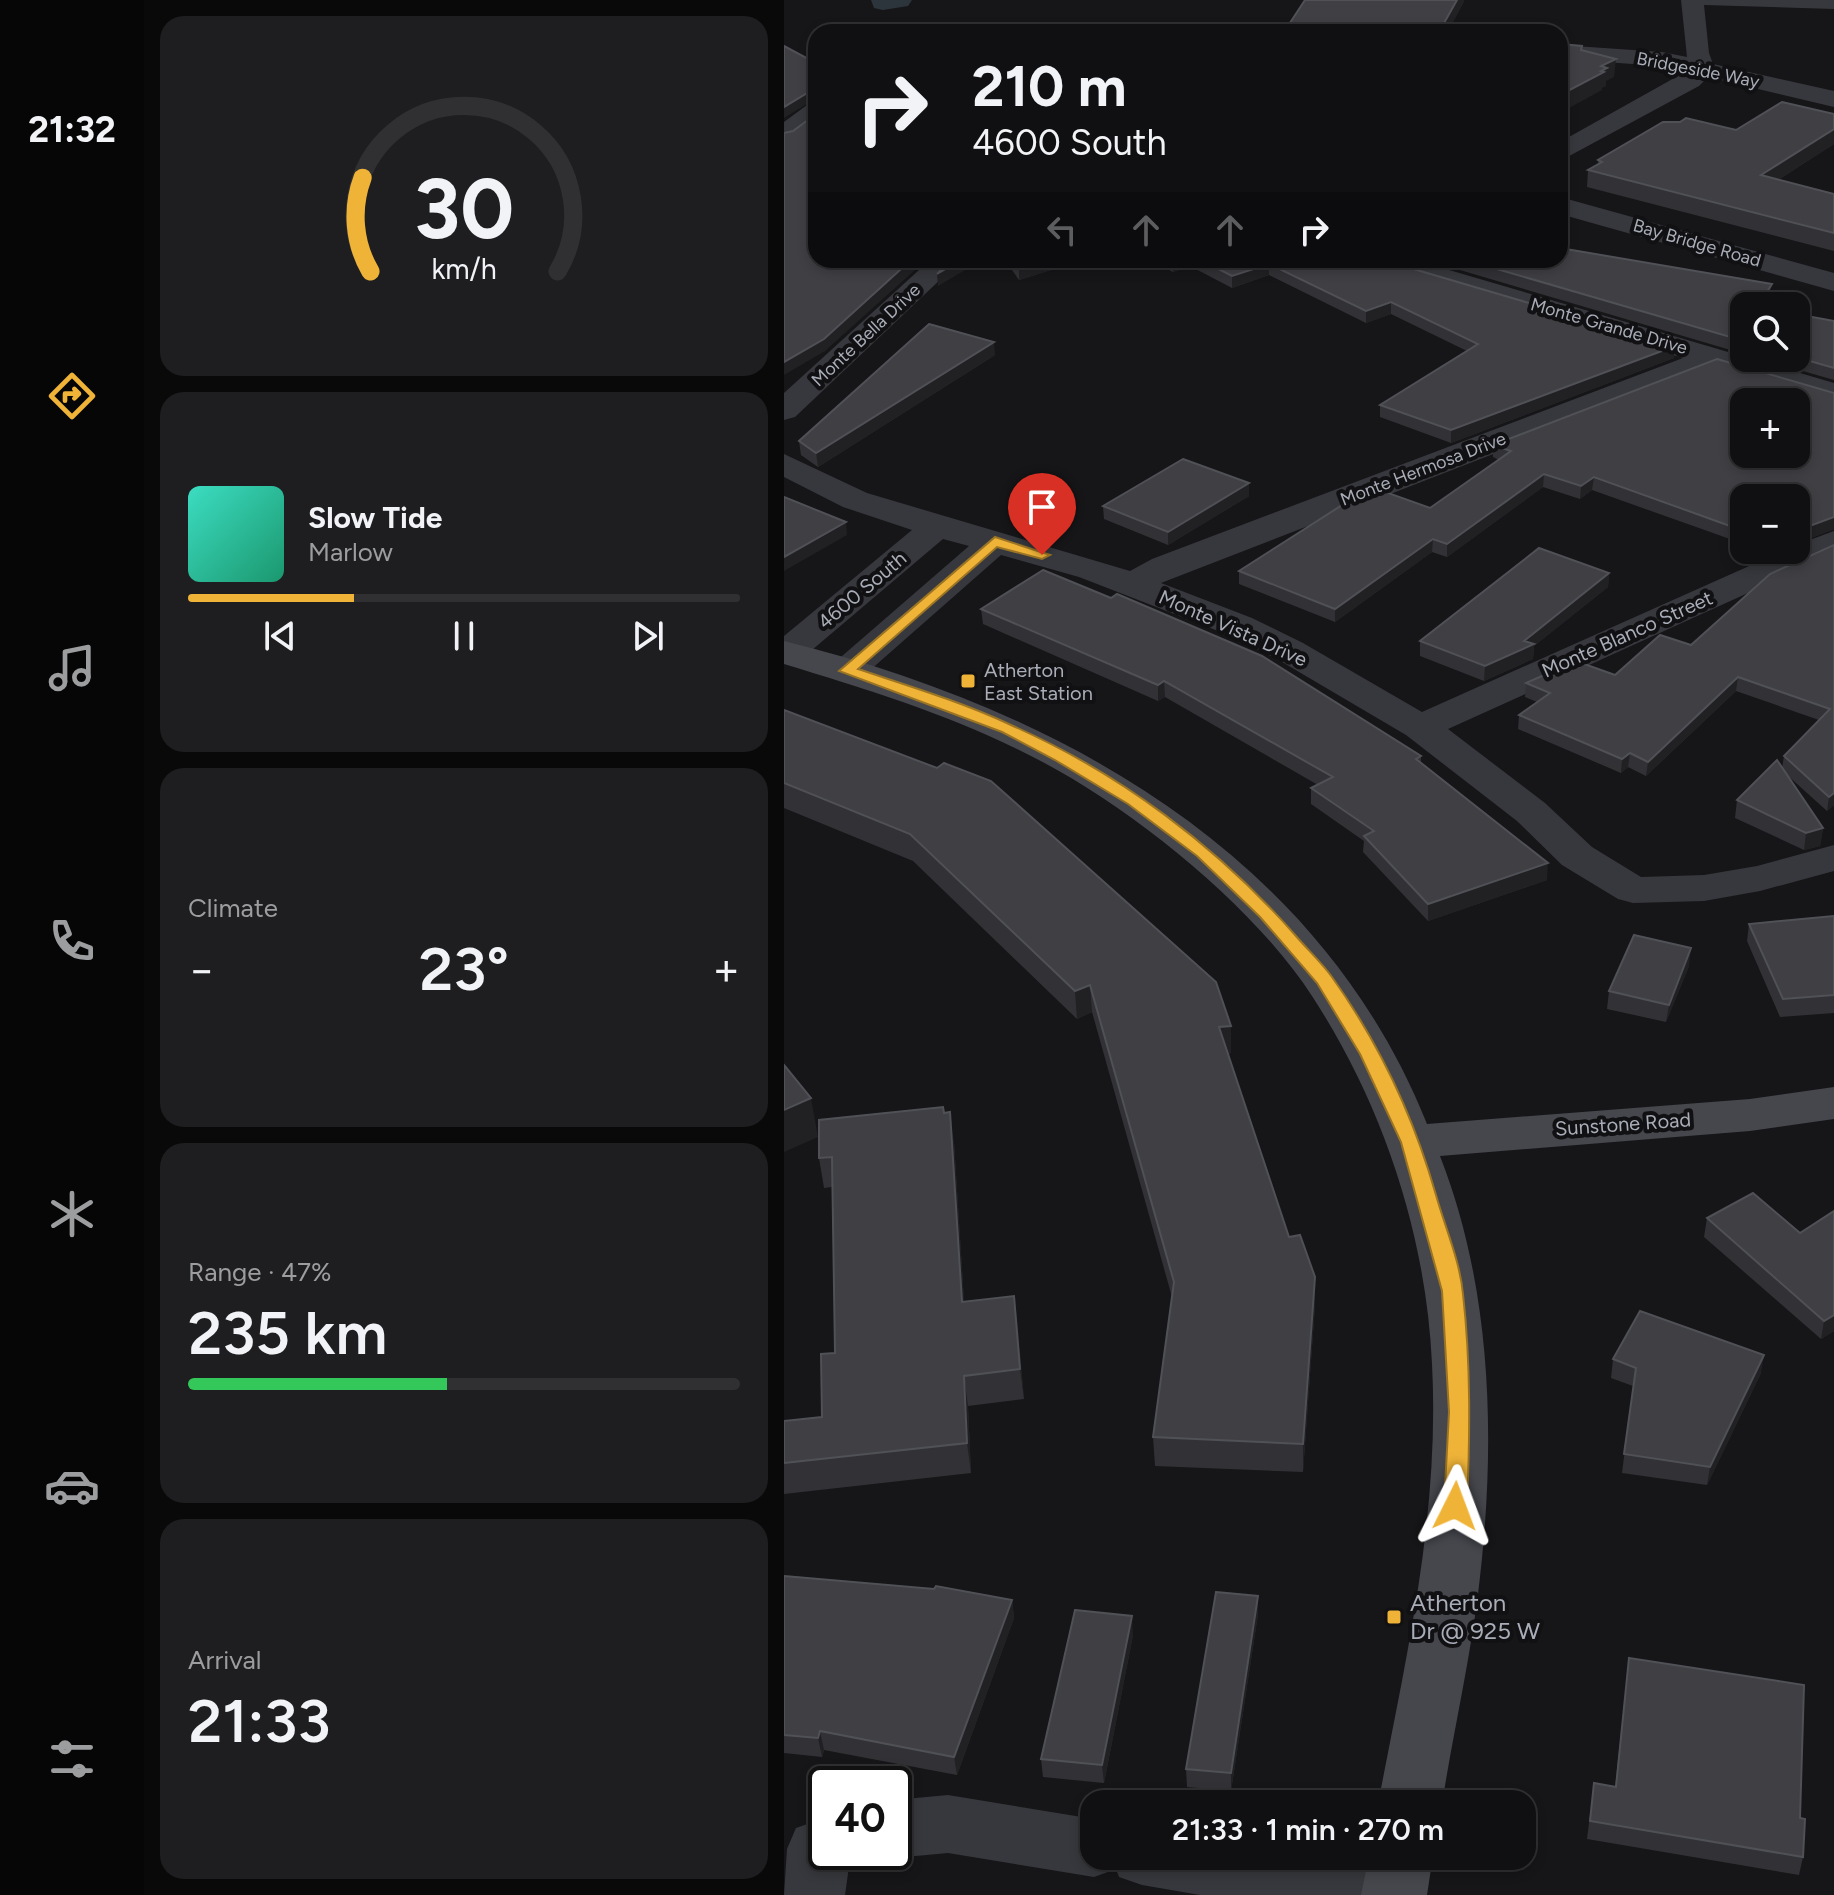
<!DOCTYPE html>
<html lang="en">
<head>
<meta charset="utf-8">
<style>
	:root { --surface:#101012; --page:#1e1e20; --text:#f1f3f6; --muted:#9c9d9f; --line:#303032; --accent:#efb338 }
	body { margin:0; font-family:Figtree,sans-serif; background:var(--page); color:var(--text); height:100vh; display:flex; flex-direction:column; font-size:30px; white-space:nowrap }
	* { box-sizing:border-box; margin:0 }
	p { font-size:26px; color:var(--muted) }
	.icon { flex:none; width:44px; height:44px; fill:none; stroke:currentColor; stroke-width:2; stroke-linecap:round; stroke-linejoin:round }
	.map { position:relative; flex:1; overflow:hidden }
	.panel { display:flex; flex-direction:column; gap:16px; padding:16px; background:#09090a; width:640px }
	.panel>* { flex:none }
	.banner { position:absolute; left:24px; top:24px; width:760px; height:244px; border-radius:24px; box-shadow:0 4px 12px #0003,0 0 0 2px var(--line); background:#101012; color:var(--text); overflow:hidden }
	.fabs { position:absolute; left:946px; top:292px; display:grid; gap:16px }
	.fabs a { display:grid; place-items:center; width:80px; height:80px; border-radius:16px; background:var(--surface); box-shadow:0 4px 12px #0003,0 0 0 2px var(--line); font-size:40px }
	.speed { position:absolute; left:24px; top:1766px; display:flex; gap:16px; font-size:40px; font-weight:700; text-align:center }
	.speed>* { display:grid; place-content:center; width:104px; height:104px; border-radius:50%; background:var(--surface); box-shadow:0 4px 12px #0003,0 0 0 2px var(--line); line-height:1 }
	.speed .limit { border:4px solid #111; border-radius:12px; background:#fff; color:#111 }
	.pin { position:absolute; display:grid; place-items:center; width:68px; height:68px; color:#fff; margin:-82px -34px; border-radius:50% 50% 50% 0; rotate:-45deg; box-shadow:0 0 8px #0007 }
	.pin .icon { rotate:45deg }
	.me { position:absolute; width:88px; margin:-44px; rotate:3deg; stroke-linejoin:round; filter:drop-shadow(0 0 6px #0008) }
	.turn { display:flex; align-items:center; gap:28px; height:168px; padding:0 32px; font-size:36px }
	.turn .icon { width:104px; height:104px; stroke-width:2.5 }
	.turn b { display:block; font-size:56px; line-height:68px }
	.lanes { display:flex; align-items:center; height:76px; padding:0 32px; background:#0003; justify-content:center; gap:40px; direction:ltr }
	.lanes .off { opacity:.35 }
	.big { font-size:60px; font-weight:600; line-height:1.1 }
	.panel .card { flex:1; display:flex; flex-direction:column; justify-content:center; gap:12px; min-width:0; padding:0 28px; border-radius:24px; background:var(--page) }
	.panel .dial { align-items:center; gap:0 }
	.dial svg { height:208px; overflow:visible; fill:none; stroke:var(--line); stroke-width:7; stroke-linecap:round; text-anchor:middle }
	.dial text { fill:var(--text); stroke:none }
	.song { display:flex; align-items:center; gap:24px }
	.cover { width:96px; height:96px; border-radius:12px; background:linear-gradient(135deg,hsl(170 70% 55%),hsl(160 70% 35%)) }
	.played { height:8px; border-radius:4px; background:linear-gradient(90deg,var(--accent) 30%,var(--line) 30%) }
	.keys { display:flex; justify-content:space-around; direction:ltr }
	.heat { display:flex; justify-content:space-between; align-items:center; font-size:44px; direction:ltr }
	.charge { height:12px; border-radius:6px; background:linear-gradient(90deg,#34c759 47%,var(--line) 0) }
	.trip { position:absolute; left:296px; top:1790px; width:456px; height:80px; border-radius:24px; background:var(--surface); box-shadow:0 4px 12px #0003,0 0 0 2px var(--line); font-weight:600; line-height:80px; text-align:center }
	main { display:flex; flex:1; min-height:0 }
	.tabs { display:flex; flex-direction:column; width:144px; justify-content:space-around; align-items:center; background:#060607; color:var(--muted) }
	.tabs .icon { width:56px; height:56px }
	.tabs .selected { color:var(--accent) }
	.tabs b { font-size:36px; color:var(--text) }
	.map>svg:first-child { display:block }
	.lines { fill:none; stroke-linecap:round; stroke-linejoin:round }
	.canal { fill:#2d353c; fill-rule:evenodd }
	.street { fill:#37383d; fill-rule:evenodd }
	.secondary { fill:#45474d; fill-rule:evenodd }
	.wall { fill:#323236 }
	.shaded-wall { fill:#212124 }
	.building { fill:#3f3f44; stroke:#4f5156; stroke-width:2; fill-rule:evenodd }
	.route { fill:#efb338; stroke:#9b7424; stroke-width:2 }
	.poi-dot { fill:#efb338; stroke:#111113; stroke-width:3 }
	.labels { text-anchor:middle; stroke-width:8; stroke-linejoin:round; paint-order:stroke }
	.far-street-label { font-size:18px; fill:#a9adb8; stroke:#111113 }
	.street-label { font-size:20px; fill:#a9adb8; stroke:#111113 }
	.poi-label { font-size:20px; fill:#a9adb8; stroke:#111113; text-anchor:start }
	.near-poi-label { font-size:24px; fill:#a9adb8; stroke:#111113; text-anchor:start }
</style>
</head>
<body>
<main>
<nav class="tabs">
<b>21:32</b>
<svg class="icon selected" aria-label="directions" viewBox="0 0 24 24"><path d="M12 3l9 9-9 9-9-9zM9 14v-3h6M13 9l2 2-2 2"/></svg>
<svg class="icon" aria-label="music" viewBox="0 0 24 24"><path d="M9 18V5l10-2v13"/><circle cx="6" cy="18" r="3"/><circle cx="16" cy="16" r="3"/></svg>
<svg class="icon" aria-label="phone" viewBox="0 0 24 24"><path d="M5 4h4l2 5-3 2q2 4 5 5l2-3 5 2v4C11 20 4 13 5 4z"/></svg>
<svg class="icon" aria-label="climate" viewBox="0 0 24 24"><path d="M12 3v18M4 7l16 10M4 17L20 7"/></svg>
<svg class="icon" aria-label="car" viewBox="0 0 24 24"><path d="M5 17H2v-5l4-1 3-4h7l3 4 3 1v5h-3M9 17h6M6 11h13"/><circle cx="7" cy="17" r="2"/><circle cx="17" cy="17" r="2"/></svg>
<svg class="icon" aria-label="filters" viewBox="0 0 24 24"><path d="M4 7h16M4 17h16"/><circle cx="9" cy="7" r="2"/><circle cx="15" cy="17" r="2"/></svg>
</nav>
<section class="panel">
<div class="card dial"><svg viewBox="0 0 100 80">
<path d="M14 69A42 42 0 1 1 86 69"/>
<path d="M14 69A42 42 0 0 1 11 33" stroke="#efb338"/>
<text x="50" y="56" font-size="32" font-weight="700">30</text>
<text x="50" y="72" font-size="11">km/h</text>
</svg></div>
<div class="card">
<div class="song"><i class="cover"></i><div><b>Slow Tide</b><p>Marlow</p></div></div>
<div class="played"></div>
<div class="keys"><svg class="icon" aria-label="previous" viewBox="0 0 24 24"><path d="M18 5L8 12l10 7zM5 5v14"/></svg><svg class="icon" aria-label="pause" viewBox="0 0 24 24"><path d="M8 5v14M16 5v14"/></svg><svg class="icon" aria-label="next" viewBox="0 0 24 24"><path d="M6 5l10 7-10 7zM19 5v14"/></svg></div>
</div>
<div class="card"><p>Climate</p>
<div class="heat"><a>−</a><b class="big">23°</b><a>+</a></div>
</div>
<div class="card"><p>Range · 47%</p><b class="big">235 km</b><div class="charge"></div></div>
<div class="card"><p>Arrival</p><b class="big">21:33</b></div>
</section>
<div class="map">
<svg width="1050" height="1895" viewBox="0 0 1050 1895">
	<rect width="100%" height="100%" fill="#161618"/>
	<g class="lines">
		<path class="canal" d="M87,0H128L124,6L99,10L90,8Z"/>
		<g class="street">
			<path d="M897,0H1050V9L920,5L925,53L929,64L1050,91V107L924,77L915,86L776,161V142L901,72L878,66L776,59V45L878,52L903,57Z"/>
			<path d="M32,102V122L9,139L0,142V122L23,105Z"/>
			<path d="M776,197L1050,273V291L776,214Z"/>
			<path d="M146,260H177L11,417L0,420V393Z"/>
			<path d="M586,260H631L1050,383V403L931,368L377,583L468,618L519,643L638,712L1001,550H1012V545L1050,531V554L664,729L761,803L808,847L857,877L920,875L973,866L1050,845V871L976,891L920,901L849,903L834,899L778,865L733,821L622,735L493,659L442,634L295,577L217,555L76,679L63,682L50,679L44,671L50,663L185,546L159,539L15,661L0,664V636L128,530L59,507L0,477V454L83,493L346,571L368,559L899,358L590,266Z"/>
			<path d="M164,1795L310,1819V1856H544L599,1865L622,1874L632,1895H416L358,1885L335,1877L332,1869L310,1877L164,1853L110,1858L94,1852H110V1800Z"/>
			<path d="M35,1820L42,1822V1852H67L61,1895H0L3,1849L12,1828Z"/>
		</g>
		<g class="secondary">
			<path d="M0,641C271,708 534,851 643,1124L966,1099L1050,1087V1119L966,1131L656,1156C710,1294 712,1449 694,1594C685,1665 669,1734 658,1804H594C622,1658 656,1514 648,1364C642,1234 599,1105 528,996C469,905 346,806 249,757C170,716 85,690 0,664Z"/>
			<path d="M585,1856H649L643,1895H577Z"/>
		</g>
	</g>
	<g class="wall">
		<path d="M1050,114V144L994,180L1050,194V251L803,187L804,170L814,164V160L952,130Z"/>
		<path d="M221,260H299L235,280Z"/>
		<path d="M366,260H599L890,358L667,443L596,417V405L683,351L607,314L582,323L485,275L448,288L406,266L389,272Z"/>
		<path d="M642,260H776L986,295L980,306H960V354Z"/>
		<path d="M1012,314L1050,321V380L974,358H1012Z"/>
		<path d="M211,355L34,467L17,455L15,441Z"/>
		<path d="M1050,393V529L1012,544V498H960V544L808,490L796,499L759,487L663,557L648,552L551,622L455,584V571L646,508L715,460L709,457V445Z"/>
		<path d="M465,496L384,545L320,519L319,506Z"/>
		<path d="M1050,545V805L1043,811L1002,774L1039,828L1036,846L1020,850L951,818L953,800L998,768L1000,756L1035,720L952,691L862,776L844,767L837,773L734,729L735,715L753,702L741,697L742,683L831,675L907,645Z"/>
		<path d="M825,573L824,587L750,646L749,659L700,681L636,656V641Z"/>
		<path d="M197,609L637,756V763L763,880L644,921L579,852L580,841L527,804V788L534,785L381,697L374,701L199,624Z"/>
		<path d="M0,710L447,1026V1053L444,1054L505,1237L531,1277V1305L519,1472L371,1466L369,1437L388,1297L308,1012L293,1019L129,861L0,808Z"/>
		<path d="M1050,916V1013L996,1017L963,941L965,924Z"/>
		<path d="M905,966L882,1022L823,1009L825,991Z"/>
		<path d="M160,1113L170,1142L180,1302L230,1296L240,1399L184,1406L187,1473L0,1494V1421L38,1417L51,1353L48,1187L40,1188L35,1158Z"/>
		<path d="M1050,1211V1331L1037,1339L920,1237L923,1218L1016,1233Z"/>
		<path d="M829,1359L977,1373L923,1485L838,1473L849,1386L827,1378Z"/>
		<path d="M0,1576L228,1600L230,1618L173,1775L40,1750L38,1757L0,1753Z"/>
		<path d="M474,1596V1614L447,1791L403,1787L402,1769Z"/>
		<path d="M349,1635L320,1783L259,1777L257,1759Z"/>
		<path d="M845,1658L1016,1818L1019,1857L1015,1875L803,1839L810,1783L831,1787Z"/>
	</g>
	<g class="shaded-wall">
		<path d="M673,0H680V2L664,32H655Z"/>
		<path d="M832,59L830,77L822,81V86L818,88V90L776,113V95L817,66Z"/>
		<path d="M30,89L31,99L0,118V107Z"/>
		<path d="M1050,129V144L975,192L977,175Z"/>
		<path d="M127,260H142L41,351L0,375V362Z"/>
		<path d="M177,260H198L154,286L153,274Z"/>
		<path d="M261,260H299L235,280V268Z"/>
		<path d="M388,260H406V266L389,272Z"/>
		<path d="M485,264V275L448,288V276Z"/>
		<path d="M988,284L986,295L980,306H974Z"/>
		<path d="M607,302V314L582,323V311Z"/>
		<path d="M210,342L211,355L34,467L32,453Z"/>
		<path d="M891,346L890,358L667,443V430Z"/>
		<path d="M760,474L759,487L663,557V544Z"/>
		<path d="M810,477L808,490L796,499L797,486Z"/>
		<path d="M465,483V496L384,545V532Z"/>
		<path d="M1050,517V529L1012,544V531Z"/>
		<path d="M62,522L63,535L0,571V557Z"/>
		<path d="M649,539L648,552L551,622V609Z"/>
		<path d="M825,573L824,587L750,646L749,659L700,681L701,666L740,641Z"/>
		<path d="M954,677L952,691L862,776L864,762Z"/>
		<path d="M380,681L381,697L374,701V685Z"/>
		<path d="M846,753L844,767L837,773L838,759Z"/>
		<path d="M1050,793V805L1043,811L1045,797Z"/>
		<path d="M1039,828L1036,846L1020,850L1022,833Z"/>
		<path d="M764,863L763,880L644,921V904Z"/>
		<path d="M907,948L905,966L882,1022L885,1005Z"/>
		<path d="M306,985L308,1012L293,1019L291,991Z"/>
		<path d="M447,1026V1053L436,1055L435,1027Z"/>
		<path d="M27,1098L34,1137L0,1152V1110Z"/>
		<path d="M166,1112L170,1142L182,1332L178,1302Z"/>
		<path d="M531,1277V1305L519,1472V1444Z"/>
		<path d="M230,1296L234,1326L240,1399L236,1369Z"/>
		<path d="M1050,1315V1331L1037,1339L1040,1321Z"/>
		<path d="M980,1355L977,1373L923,1485L926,1467Z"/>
		<path d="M180,1376L184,1406L187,1473L183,1443Z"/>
		<path d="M474,1596V1614L447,1791V1773Z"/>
		<path d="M228,1600L230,1618L173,1775L170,1757Z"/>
		<path d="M348,1616L349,1635L320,1783L318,1765Z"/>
		<path d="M36,1731L40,1750L38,1757L34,1738Z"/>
	</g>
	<g class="building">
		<path d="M521,0H673L655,32H500Z"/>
		<path d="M776,44L798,46L797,50L832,59L817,66L823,68L817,71L820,72L776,95Z"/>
		<path d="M0,46L32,63V90L30,89L0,107Z"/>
		<path d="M998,102L1050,114V129L977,175L1050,194V233L804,170L818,162L814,160L879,122H896L902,118L952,130Z"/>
		<path d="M32,114V260H127L40,339L0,362V133L9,131Z"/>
		<path d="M776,248L988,284L974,306H960V341L682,260H776Z"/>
		<path d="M167,260H177L153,274Z"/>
		<path d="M229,260H261L235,268Z"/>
		<path d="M417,260H599L891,346L667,430L596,405L694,344L607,302L582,311L485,264L448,276Z"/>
		<path d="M1012,314L1050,321V368L1012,357Z"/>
		<path d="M145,324L210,342L32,453L15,441Z"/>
		<path d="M933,359L1050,393V517L1012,531V498H960V531L810,477L797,486L760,474L663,544L649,539L551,609L455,571L566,500L593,489L646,508L727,451L709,445ZM960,402H1012V454H960Z"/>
		<path d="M399,459L465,483L384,532L319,506Z"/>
		<path d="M0,497L62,522L0,557Z"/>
		<path d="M1050,545V793L1045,797L1000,756L1046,709L954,677L864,762L846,753L838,759L735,715L766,693L742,683L792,661L831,675L876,635L907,645L986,574Z"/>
		<path d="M755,548L825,573L740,641L750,644L701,666L636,641Z"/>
		<path d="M259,570L327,598L333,594L478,656L637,756L632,759L764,863L644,904L580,836L590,831L527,788L549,777L380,681L374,685L197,609Z"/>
		<path d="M0,710L153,768L160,763L207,781L432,982L447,1026L435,1027L505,1237L516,1235L531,1277L519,1444L369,1437L390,1282L306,985L291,991L126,834L0,783Z"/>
		<path d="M993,760L1039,828L1022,833L953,800Z"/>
		<path d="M1050,916V995L999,999L965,924Z"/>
		<path d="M850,935L907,948L885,1005L825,991Z"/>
		<path d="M0,1065L27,1098L0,1110Z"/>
		<path d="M159,1107L160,1113L166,1112L178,1302L230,1296L236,1369L180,1376L183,1443L0,1463V1421L38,1417L37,1354L51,1353L48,1157L35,1158V1120Z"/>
		<path d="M969,1193L1016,1233L1050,1211V1315L1040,1321L923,1218Z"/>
		<path d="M856,1311L980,1355L926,1467L840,1454L852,1368L829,1359Z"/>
		<path d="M0,1576L150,1589L152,1586L228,1600L170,1757L36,1731L34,1738L0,1735Z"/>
		<path d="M432,1592L474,1596L447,1773L402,1769Z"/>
		<path d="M291,1610L348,1616L318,1765L257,1759Z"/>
		<path d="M845,1658L1020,1685L1016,1818L1021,1819L1019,1857L806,1821L810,1783L832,1787Z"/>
	</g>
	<path class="route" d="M211,537L266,555L258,559L213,547L74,669C125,686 178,702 227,725C336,773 434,847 512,936C524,950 538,963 548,977C595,1043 630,1118 652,1195C661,1227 676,1261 679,1294C687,1365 686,1435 683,1506L679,1512L671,1515L663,1512L660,1506L665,1412L658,1291L617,1142L576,1054L533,983L476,917L413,856L344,804L271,760L218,732L55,671Z"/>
	<g class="poi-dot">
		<rect x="176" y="673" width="16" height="16" rx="4"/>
		<rect x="602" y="1609" width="16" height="16" rx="4"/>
	</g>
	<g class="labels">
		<g class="far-street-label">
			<text transform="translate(914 70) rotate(11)" y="6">Bridgeside Way</text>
			<text transform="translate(913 243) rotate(16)" y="6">Bay Bridge Road</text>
			<text transform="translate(825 326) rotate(16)" y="6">Monte Grande Drive</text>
			<text transform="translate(82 335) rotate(-43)" y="6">Monte Bella Drive</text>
			<text transform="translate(639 469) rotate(-21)" y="6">Monte Hermosa Drive</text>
		</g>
		<g class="street-label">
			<text transform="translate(78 590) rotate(-40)" y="7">4600 South</text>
			<text transform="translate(449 628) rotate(24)" y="7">Monte Vista Drive</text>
			<text transform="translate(843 634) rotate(-24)" y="7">Monte Blanco Street</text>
			<text transform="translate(839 1124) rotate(-4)" y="7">Sunstone Road</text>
		</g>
		<g class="poi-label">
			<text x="200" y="677">Atherton<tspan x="200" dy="23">East Station</tspan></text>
		</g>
		<g class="near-poi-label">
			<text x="626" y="1611">Atherton<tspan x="626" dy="28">Dr @ 925 W</tspan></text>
		</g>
	</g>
</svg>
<div class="fabs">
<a><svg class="icon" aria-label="search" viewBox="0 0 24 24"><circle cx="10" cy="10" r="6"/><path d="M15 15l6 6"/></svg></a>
<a>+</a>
<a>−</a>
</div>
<div class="speed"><div class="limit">40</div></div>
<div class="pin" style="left:258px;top:555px;background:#d93025"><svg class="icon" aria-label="arrive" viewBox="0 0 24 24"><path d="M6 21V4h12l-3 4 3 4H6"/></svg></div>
<svg class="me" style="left:671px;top:1506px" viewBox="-20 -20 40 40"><path d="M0-17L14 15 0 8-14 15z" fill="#efb338" stroke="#fff" stroke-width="4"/></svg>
<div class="trip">21:33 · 1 min · 270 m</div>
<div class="banner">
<div class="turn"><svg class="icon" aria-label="right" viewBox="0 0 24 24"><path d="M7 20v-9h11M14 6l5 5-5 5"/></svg><div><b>210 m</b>4600 South</div></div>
<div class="lanes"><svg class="icon off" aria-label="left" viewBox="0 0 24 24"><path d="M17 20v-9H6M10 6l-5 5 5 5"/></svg><svg class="icon off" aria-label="ahead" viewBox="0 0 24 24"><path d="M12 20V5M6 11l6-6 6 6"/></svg><svg class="icon off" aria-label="ahead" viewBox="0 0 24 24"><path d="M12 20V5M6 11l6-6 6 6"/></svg><svg class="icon" aria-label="right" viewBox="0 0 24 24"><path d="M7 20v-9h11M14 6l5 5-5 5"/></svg></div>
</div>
</div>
</main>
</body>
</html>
